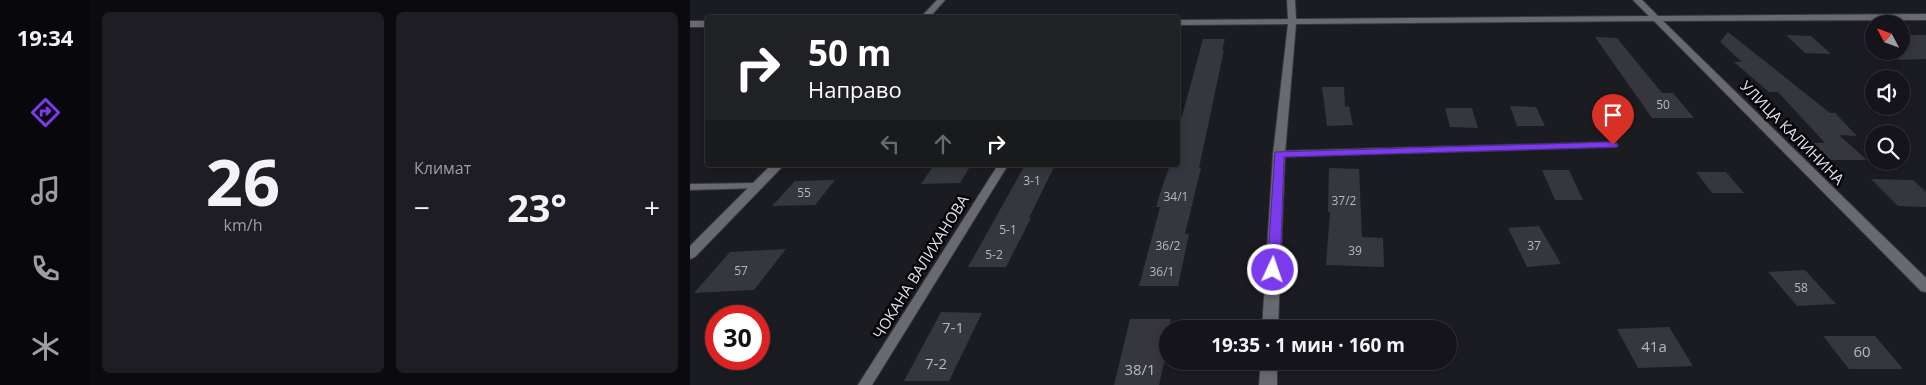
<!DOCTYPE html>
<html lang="ru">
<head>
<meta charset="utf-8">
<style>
	:root { --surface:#14141a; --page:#1d1d23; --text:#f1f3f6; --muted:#9d9ea2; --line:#333339; --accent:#7c3aed }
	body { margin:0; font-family:"Open Sans",sans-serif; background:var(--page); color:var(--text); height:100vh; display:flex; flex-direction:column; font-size:19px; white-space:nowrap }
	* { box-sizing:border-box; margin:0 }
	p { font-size:16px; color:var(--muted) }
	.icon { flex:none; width:28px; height:28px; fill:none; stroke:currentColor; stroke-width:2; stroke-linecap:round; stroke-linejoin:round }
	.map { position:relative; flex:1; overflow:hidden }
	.side { display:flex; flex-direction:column; gap:12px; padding:12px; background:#0b0b0e; width:600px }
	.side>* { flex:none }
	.guide { position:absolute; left:15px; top:15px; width:475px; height:152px; border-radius:5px; box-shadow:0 2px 8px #0003,0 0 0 1px var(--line); background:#202124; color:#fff; overflow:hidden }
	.needle { width:32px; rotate:311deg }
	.buttons { position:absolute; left:1175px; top:15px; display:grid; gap:10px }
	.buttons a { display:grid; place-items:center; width:45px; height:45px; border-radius:50%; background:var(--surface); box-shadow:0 2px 8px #0003,0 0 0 1px var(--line); font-size:25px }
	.speed { position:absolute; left:15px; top:305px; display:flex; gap:10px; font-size:25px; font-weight:700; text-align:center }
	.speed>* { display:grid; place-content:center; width:65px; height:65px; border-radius:50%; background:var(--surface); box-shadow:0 2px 8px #0003,0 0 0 1px var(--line); line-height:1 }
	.speed .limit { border:8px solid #d22; background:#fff; color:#111 }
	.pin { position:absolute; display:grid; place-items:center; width:42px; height:42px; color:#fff; margin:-51px -21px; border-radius:50% 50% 50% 0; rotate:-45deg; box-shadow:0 0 5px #0007 }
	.pin .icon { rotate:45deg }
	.me { position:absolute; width:55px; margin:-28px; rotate:3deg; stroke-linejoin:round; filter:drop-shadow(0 0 4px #0008) }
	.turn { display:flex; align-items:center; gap:18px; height:105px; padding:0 20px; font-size:22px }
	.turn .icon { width:65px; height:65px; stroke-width:2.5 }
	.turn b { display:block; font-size:35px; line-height:42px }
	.lanes { display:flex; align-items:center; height:48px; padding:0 20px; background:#0003; justify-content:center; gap:25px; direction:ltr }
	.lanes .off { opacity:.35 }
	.big { font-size:38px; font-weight:700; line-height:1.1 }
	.side .widget { flex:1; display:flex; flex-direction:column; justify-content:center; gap:8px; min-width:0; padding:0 18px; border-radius:8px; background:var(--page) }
	.side .dial { align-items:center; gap:0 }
	.dial b { font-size:65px; line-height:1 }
	.heat { display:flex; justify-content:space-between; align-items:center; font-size:28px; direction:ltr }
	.side .tiles { flex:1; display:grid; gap:12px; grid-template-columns:repeat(2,1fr) }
	.trip { position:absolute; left:469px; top:320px; width:298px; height:50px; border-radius:25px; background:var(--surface); box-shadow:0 2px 8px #0003,0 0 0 1px var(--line); font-weight:700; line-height:50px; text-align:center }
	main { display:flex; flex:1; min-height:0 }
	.tab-bar { display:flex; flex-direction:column; width:90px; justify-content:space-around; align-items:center; background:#08080a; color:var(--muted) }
	.tab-bar .icon { width:35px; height:35px }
	.tab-bar .active { color:var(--accent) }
	.tab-bar b { font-size:22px; color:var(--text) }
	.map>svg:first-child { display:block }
	.building { fill:#36363e }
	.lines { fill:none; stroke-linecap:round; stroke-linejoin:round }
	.service-casing { stroke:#36363c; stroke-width:2 }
	.minor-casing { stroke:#36363c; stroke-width:2 }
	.service { fill:#696972; fill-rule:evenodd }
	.minor { fill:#696972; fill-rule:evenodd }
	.route { fill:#7c3aed; stroke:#51269a }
	.labels { text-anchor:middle; stroke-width:5; stroke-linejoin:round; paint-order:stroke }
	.number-label { font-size:12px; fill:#b7b7be }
	.street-label { font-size:15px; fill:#e2e2e8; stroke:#060609 }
	.near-number-label { font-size:15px; fill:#b7b7be }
</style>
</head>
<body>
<main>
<nav class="tab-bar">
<b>19:34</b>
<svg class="icon active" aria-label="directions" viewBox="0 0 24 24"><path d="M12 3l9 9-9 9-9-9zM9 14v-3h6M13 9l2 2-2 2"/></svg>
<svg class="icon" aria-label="music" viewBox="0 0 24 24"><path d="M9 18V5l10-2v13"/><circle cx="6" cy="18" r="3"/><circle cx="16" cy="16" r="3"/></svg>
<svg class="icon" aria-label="phone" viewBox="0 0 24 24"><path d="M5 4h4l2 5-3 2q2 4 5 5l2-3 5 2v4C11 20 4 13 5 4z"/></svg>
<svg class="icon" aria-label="climate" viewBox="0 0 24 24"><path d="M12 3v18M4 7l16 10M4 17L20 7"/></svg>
</nav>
<section class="side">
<div class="tiles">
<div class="widget dial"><b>26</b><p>km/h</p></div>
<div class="widget"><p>Климат</p>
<div class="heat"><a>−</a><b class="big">23°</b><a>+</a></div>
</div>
</div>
</section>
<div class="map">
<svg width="1236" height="385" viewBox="0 0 1236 385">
	<rect width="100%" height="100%" fill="#1b1b22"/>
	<g class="building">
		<path d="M1038,32L1140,113H1145L1167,136L1149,135L1177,160H1141L1123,143H1135L1088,92H1079L1044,62H1052L1030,42Z"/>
		<path d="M1096,35L1121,36L1141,54L1115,53Z"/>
		<path d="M1211,35H1236V59L1209,60L1196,51H1211Z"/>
		<path d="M905,37L927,38L972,93H983L1004,118H962Z"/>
		<path d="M513,39H535L532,50H534L509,168H511L495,234H499L488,286H449L470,207H466L472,187L479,168H488V131Z"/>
		<path d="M632,87H654L655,107L659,106L663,125L637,126Z"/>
		<path d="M820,106L846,107L855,126H827Z"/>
		<path d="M755,108H782L788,128L760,127Z"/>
		<path d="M244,165H281L270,183L231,184Z"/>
		<path d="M335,165H365L339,218H341L316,267H278Z"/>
		<path d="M639,168L669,169L672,237L693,238L694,267L636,265L640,212H638Z"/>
		<path d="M852,170H879L893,200H865Z"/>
		<path d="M1006,172H1036L1054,193H1022Z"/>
		<path d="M1181,179L1223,180L1236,192V207L1208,206Z"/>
		<path d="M145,180L125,205L82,206L105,181Z"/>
		<path d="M849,226L871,264L837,267L818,228Z"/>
		<path d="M96,249L64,290L4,293L40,252Z"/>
		<path d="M1115,270L1146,304L1107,306L1078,272Z"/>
		<path d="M251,312L292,313L259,381H214Z"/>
		<path d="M440,319H481L479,329H478L474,354H476L469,385H424Z"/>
		<path d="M979,327L1003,366L948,368L927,329Z"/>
		<path d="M1133,336H1185L1213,369H1159Z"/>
	</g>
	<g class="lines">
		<g class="service-casing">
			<g id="service">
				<path d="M923,142L926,143L928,145L926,147L589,157L584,154L589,151Z"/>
				<path d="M308,165H318L182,385H168Z"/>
				<path d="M67,183L72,186L70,188L0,190V184Z"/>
			</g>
		</g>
		<g class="minor-casing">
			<g id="minor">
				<path d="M247,0H255L239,18H230Z"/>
				<path d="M597,0H605L606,19L959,16L943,0H952L968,16L1236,14V20L973,21L1236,278V292L1231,291L964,21L606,24L595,154L588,329H572L583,154L598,24L488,25V20L598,19Z"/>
				<rect x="0" y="21" width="18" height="6"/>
				<path d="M81,165H94L5,257L0,259V246Z"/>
				<path d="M571,361H587V385H569Z"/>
			</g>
		</g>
		<use href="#service" class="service"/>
		<use href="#minor" class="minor"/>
	</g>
	<path class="route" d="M923,142L928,145L927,147L594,157L590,270L588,274H579L577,270L585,152Z"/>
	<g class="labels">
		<g class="number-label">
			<text x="973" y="109">50</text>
			<text x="342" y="185">3-1</text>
			<text x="114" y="197">55</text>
			<text x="486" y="201">34/1</text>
			<text x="654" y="205">37/2</text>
			<text x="318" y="234">5-1</text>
			<text x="478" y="250">36/2</text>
			<text x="844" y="250">37</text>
			<text x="665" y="255">39</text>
			<text x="304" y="259">5-2</text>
			<text x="51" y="275">57</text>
			<text x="472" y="276">36/1</text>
			<text x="1111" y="292">58</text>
		</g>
		<g class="street-label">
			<text transform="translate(1102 133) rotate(45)" y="5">УЛИЦА КАЛИНИНА</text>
			<text transform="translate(231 267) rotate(-58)" y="5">ЧОКАНА ВАЛИХАНОВА</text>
		</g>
		<g class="near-number-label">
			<text x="263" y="333">7-1</text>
			<text x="964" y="352">41а</text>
			<text x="1172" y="357">60</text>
			<text x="246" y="369">7-2</text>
			<text x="450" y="375">38/1</text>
		</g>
	</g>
</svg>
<div class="buttons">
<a><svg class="needle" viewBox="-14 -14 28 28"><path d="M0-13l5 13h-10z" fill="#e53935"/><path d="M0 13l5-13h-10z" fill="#9d9ea2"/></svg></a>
<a><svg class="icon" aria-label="sound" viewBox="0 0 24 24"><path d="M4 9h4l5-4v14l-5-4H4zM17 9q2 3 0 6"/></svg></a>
<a><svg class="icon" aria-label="search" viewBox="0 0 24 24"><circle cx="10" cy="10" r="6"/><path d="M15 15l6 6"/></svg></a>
</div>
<div class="speed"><div class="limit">30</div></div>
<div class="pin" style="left:923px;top:145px;background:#d93025"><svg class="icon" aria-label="arrive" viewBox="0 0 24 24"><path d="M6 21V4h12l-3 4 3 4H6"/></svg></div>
<svg class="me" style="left:583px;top:270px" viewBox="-20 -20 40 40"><circle r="17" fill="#7c3aed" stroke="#fff" stroke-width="3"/><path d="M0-11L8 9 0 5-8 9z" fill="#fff"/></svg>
<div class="trip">19:35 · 1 мин · 160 m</div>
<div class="guide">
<div class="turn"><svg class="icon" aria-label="right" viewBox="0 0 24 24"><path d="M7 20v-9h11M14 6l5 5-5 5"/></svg><div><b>50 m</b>Направо</div></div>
<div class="lanes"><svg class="icon off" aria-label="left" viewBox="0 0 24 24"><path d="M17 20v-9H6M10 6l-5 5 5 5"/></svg><svg class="icon off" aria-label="ahead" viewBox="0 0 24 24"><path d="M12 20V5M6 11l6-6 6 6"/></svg><svg class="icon" aria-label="right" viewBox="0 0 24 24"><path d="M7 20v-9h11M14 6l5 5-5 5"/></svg></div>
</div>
</div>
</main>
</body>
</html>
